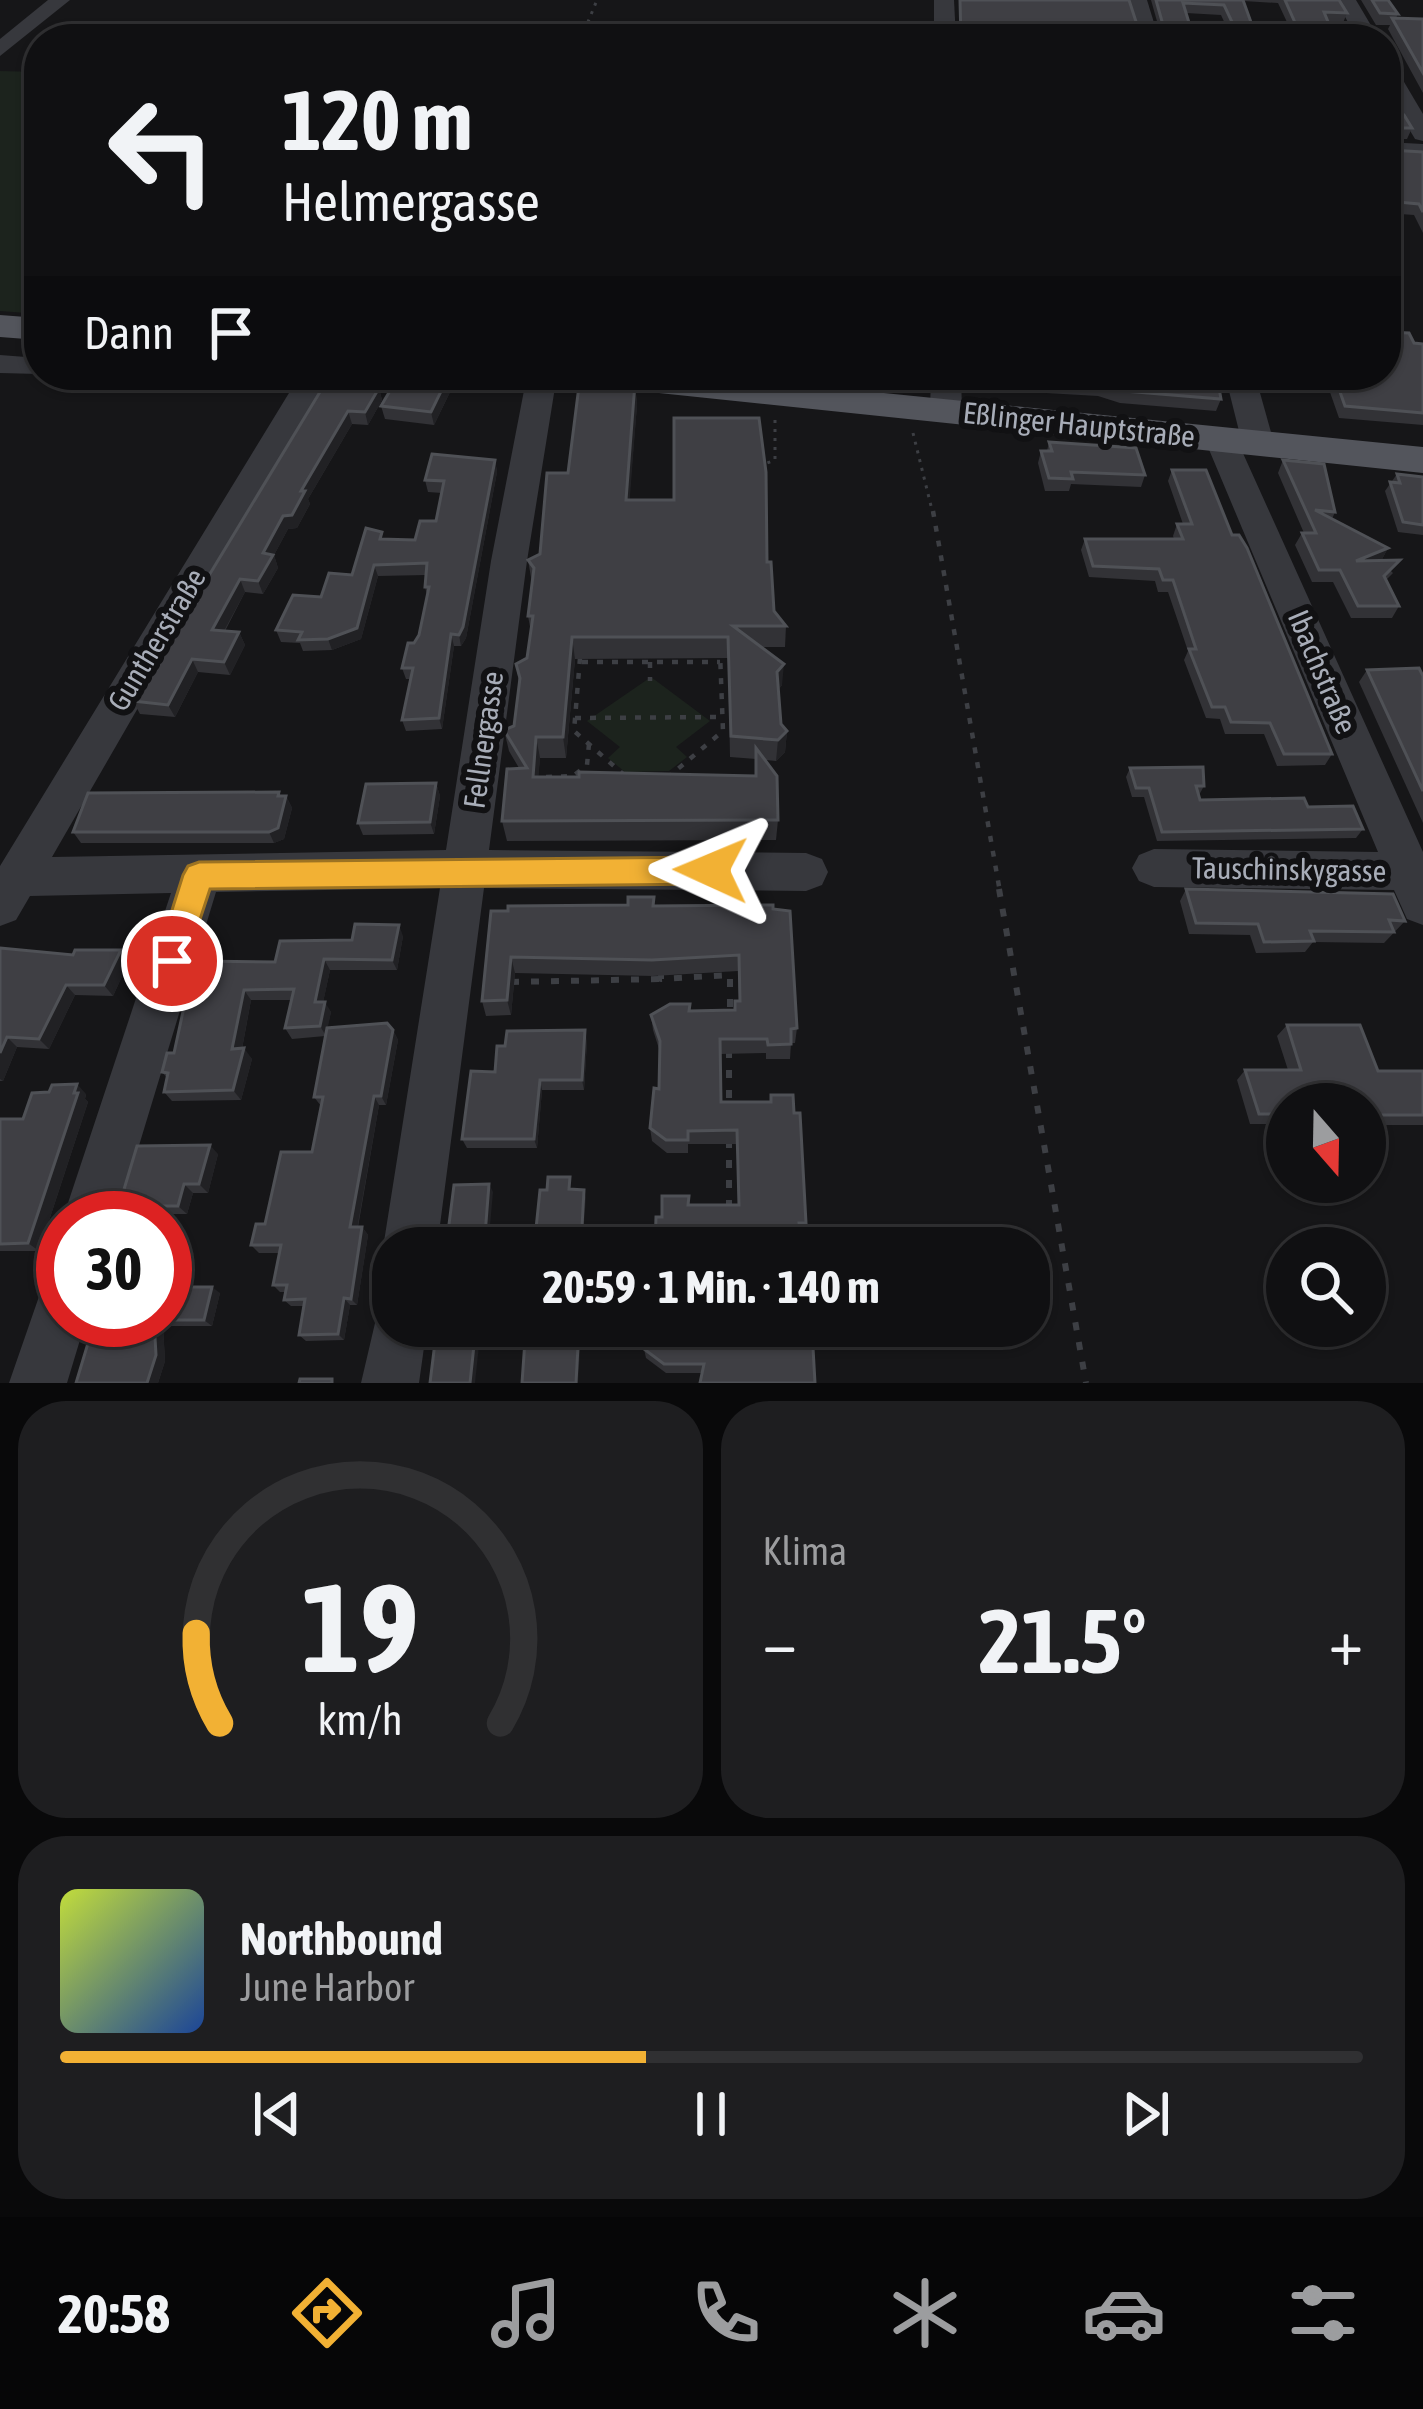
<!DOCTYPE html>
<html lang="de">
<head>
<meta charset="utf-8">
<style>
	:root { --surface:#101012; --page:#1e1e20; --text:#f1f3f6; --muted:#9c9d9f; --line:#303032; --accent:#f2b134 }
	body { margin:0; font-family:"Asap Condensed",sans-serif; background:var(--page); color:var(--text); height:100vh; display:flex; flex-direction:column; font-size:45px; white-space:nowrap }
	* { box-sizing:border-box; margin:0 }
	p { font-size:39px; color:var(--muted) }
	.icon { flex:none; width:66px; height:66px; fill:none; stroke:currentColor; stroke-width:2; stroke-linecap:round; stroke-linejoin:round }
	.map { position:relative; height:1383px; overflow:hidden }
	.side { display:flex; flex-direction:column; gap:18px; padding:18px; background:#09090a; flex:1 }
	.side>* { flex:none }
	.banner { position:absolute; left:24px; top:24px; width:1377px; height:366px; border-radius:48px; box-shadow:0 3px 9px #0004,0 0 0 3px var(--line); background:#101012; color:var(--text); overflow:hidden }
	.needle { width:78px; rotate:160deg }
	.buttons { position:absolute; left:1266px; top:1083px; display:grid; gap:24px }
	.buttons a { display:grid; place-items:center; width:120px; height:120px; border-radius:50%; background:var(--surface); box-shadow:0 3px 9px #0004,0 0 0 3px var(--line); font-size:60px }
	.speed { position:absolute; left:36px; top:1191px; display:flex; gap:24px; font-size:60px; font-weight:700; text-align:center }
	.speed>* { display:grid; place-content:center; width:156px; height:156px; border-radius:50%; background:var(--surface); box-shadow:0 3px 9px #0004,0 0 0 3px var(--line); line-height:1 }
	.speed .limit { border:18px solid #d22; background:#fff; color:#111 }
	.pin { position:absolute; display:grid; place-items:center; width:102px; height:102px; color:#fff; margin:-51px; border:6px solid #fff; border-radius:50%; box-shadow:0 3px 12px #0007 }
	.me { position:absolute; width:132px; margin:-66px; rotate:271deg; stroke-linejoin:round; filter:drop-shadow(0 0 9px #0008) }
	.turn { display:flex; align-items:center; gap:42px; height:252px; padding:0 60px; font-size:54px }
	.turn .icon { width:156px; height:156px; stroke-width:2.5 }
	.turn b { display:block; font-size:84px; line-height:102px }
	.then { display:flex; align-items:center; height:114px; padding:0 60px; background:#0003; gap:24px; font-size:45px }
	.big { font-size:90px; font-weight:700; line-height:1.1 }
	.side .widget { flex:1; display:flex; flex-direction:column; justify-content:center; gap:18px; min-width:0; padding:0 42px; border-radius:48px; background:var(--page) }
	.side .dial { align-items:center; gap:0 }
	.dial svg { height:312px; overflow:visible; fill:none; stroke:var(--line); stroke-width:7; stroke-linecap:round; text-anchor:middle }
	.dial text { fill:var(--text); stroke:none }
	.song { display:flex; align-items:center; gap:36px }
	.cover { width:144px; height:144px; border-radius:18px; background:linear-gradient(135deg,hsl(70 70% 55%),hsl(220 70% 35%)) }
	.played { height:12px; border-radius:6px; background:linear-gradient(90deg,var(--accent) 45%,var(--line) 45%) }
	.keys { display:flex; justify-content:space-around; direction:ltr }
	.heat { display:flex; justify-content:space-between; align-items:center; font-size:66px; direction:ltr }
	.side .tiles { flex:1; display:grid; gap:18px; grid-template-columns:1fr 1fr }
	.widget:last-child { grid-column:span 2 }
	.trip { position:absolute; left:372px; top:1227px; width:678px; height:120px; border-radius:48px; background:var(--surface); box-shadow:0 3px 9px #0004,0 0 0 3px var(--line); font-weight:700; line-height:120px; text-align:center }
	.tabs { display:flex; height:192px; justify-content:space-around; align-items:center; background:#060607; color:var(--muted) }
	.tabs .icon { width:84px; height:84px }
	.tabs .active { color:var(--accent) }
	.tabs b { font-size:54px; color:var(--text) }
	.map>svg:first-child { display:block }
	.green { fill:#1c231d }
	.lines { fill:none; stroke-linecap:round; stroke-linejoin:round }
	.path-far2 { stroke:#3d3f44; stroke-width:3; stroke-dasharray:3 6; stroke-linecap:butt }
	.path-far1 { stroke:#3d3f44; stroke-width:4.5; stroke-dasharray:6 9; stroke-linecap:butt }
	.path { stroke:#3d3f44; stroke-width:6; stroke-dasharray:8 12; stroke-linecap:butt }
	.minor { fill:#37383d; fill-rule:evenodd }
	.major { fill:#53555c; fill-rule:evenodd }
	.wall { fill:#323236; fill-rule:evenodd }
	.shaded-wall { fill:#212124 }
	.building { fill:#3f3f44; stroke:#4f5156; stroke-width:3 }
	.route { fill:#f2b134; stroke:#9d7322; stroke-width:3 }
	.labels { text-anchor:middle; stroke-width:12; stroke-linejoin:round; paint-order:stroke }
	.street-label { font-size:30px; fill:#a8adb8; stroke:#111113 }
</style>
</head>
<body>
<div class="map">
<svg width="1423" height="1383" viewBox="0 0 1423 1383">
	<rect width="100%" height="100%" fill="#161618"/>
	<g class="green">
		<path d="M0,71L39,72V314L0,311Z"/>
		<path d="M651,677L710,721L676,747L687,757L669,771L625,772L608,758L620,747L587,721Z"/>
	</g>
	<g class="lines">
		<g class="path-far2">
			<path d="M581,39L597,0"/>
			<path d="M432,375L510,383"/>
			<path d="M913,433L933,514"/>
			<path d="M759,466L775,460V418"/>
		</g>
		<g class="path-far1">
			<path d="M933,511L1000,892"/>
			<path d="M580,658L574,731L623,774"/>
			<path d="M582,662H720"/>
			<path d="M650,662V681"/>
			<path d="M575,718L723,717"/>
			<path d="M546,777L573,776L587,765L589,744"/>
			<path d="M667,778L723,731L720,653"/>
		</g>
		<g class="path">
			<path d="M999,889L1086,1383"/>
			<path d="M661,972V979L730,975V1014"/>
			<path d="M511,982L661,979"/>
			<path d="M729,1050V1104"/>
			<path d="M729,1140V1206"/>
		</g>
		<g class="minor">
			<path d="M48,0H70L0,56V39Z"/>
			<path d="M934,0H954L956,39H934Z"/>
			<path d="M1127,0H1147L1159,39H1137Z"/>
			<path d="M1336,0H1356L1379,39H1357Z"/>
			<path d="M1386,63L1394,65L1423,114V141L1415,139L1386,90Z"/>
			<path d="M1386,142L1423,144V158L1386,156Z"/>
			<path d="M0,355L39,358V374L0,373Z"/>
			<path d="M300,375H330L52,857L446,850L491,561L527,375H557L527,561L489,850L806,853L822,859L828,872L822,885L806,891L484,888L437,1248H393V1268L383,1248L440,888L216,892L117,1218H63L171,893L30,896L16,920L0,926V866Z"/>
			<path d="M931,375H961L962,411L957,418H935L930,411Z"/>
			<path d="M1225,375H1255L1274,443L1269,450H1247L1242,443Z"/>
			<path d="M1221,430L1237,440L1423,852V925L1407,919L1394,890L1154,887L1139,881L1132,868L1139,855L1154,849L1378,852L1205,440Z"/>
			<path d="M63,1277V1320H86L67,1383H9L43,1285Z"/>
			<path d="M393,1300V1326H427L419,1383H361L379,1306Z"/>
		</g>
		<g class="major">
			<path d="M0,315L39,318V340L0,337Z"/>
			<path d="M573,375H704L1423,447V473L592,386L579,383Z"/>
		</g>
	</g>
	<g class="wall">
		<path d="M959,0H1129L1140,34L1160,32L1151,0H1339L1347,13L1343,23L1328,22L1331,29L1327,39L1294,37L1278,3L1243,1L1257,39H1232L1221,15L1186,13L1194,39H959Z"/>
		<path d="M1361,0H1388L1398,14L1396,18L1423,19V93L1388,29L1390,25H1376Z"/>
		<path d="M1386,114L1412,128L1407,139H1387L1386,145L1390,150L1423,152V233L1414,215L1386,213Z"/>
		<path d="M1414,343L1423,344V425L1339,418L1324,375H1386Z"/>
		<path d="M449,375L452,388L434,425L385,419L381,406L413,385Z"/>
		<path d="M843,375H926L925,382Z"/>
		<path d="M987,375H1193L1221,399L1216,411L1120,403L1098,396L993,390V384L987,383Z"/>
		<path d="M326,382L379,388L382,400L368,425L352,424L308,499L310,504L297,528L288,529L274,555L278,568L263,594L245,592L225,631L239,632L245,645L230,675L198,672L175,717L140,714L133,701Z"/>
		<path d="M635,383L637,405L629,500L767,562L774,611L786,626L785,647H761L782,685L778,690L781,724L787,731L785,752L776,761L766,760L778,820L776,840L507,841L502,821L519,768L509,751L504,730L514,726L519,684L516,664L527,658L531,632L528,616L532,583L528,560L540,554ZM728,658L730,757L756,759L755,776L538,777L540,758H566L575,659Z"/>
		<path d="M1049,442L1145,475L1141,487L1071,484L1069,491H1045L1038,463L1041,451H1047Z"/>
		<path d="M495,460L497,472L466,638L461,646H454L442,729L406,731L402,720L411,679H406L402,668L419,635L427,595L425,587L426,575L378,576L361,639L332,650L303,651L300,643L281,642L276,630L352,575L384,540H415L436,521L442,493L428,492L425,480Z"/>
		<path d="M1283,460L1335,512L1332,519L1388,548L1381,561L1393,573L1386,580L1399,606L1392,618H1351L1333,582H1312L1295,545L1302,533H1304L1278,473Z"/>
		<path d="M1172,470L1232,535L1332,754L1325,765L1277,766L1264,734H1225L1220,719L1206,718L1184,660L1188,651L1168,592H1158L1155,581L1089,577L1081,550L1085,539H1174L1173,536L1177,524H1183L1168,481Z"/>
		<path d="M1397,474L1423,477V535L1398,532L1385,491Z"/>
		<path d="M1367,670L1423,676V823L1359,682Z"/>
		<path d="M1130,768L1204,786L1199,795L1200,800L1308,807L1363,829L1356,838L1157,841L1144,797H1132L1126,777Z"/>
		<path d="M436,783L440,796L434,834L363,835L358,823Z"/>
		<path d="M282,796H286L292,808L284,839L274,843H81L73,832Z"/>
		<path d="M1186,889L1405,921L1384,943L1313,942L1305,952L1256,953L1250,935L1189,934L1180,901Z"/>
		<path d="M773,905L797,1028L795,1043H791L790,1059H766V1053L720,1054L721,1102H770L771,1095L794,1113L806,1223L804,1235H800V1248H655L662,1217L688,1205H738L737,1144H688V1153H667L652,1141L650,1128L659,1089L660,1052L653,1030L651,1015L689,1011L735,1010L739,1001L738,971L653,976L515,973L511,1015L486,1016L482,1001L491,911L654,906Z"/>
		<path d="M403,936L397,970H330L323,1002L331,1012L327,1028L393,1030L398,1040L386,1105H379L358,1227H362L368,1235L357,1305H350L344,1340L306,1341L299,1335L304,1306H291L284,1300L286,1292H280L273,1285L280,1253H259L251,1245L312,1152L321,1106L314,1097L325,1036L292,1039L285,1028L292,1000H251L242,1049L252,1059L241,1100L172,1101L164,1092L167,1078L162,1072L174,1053L275,962L352,940Z"/>
		<path d="M0,948L129,961L113,996L75,995L49,1049L17,1047L3,1081H0Z"/>
		<path d="M1287,1025L1378,1071H1423V1125H1365V1104H1287V1124H1250L1237,1080L1245,1070H1288L1277,1036Z"/>
		<path d="M587,1041L584,1090H542L537,1148H467L462,1139L505,1046Z"/>
		<path d="M86,1094L85,1099L88,1102L39,1251H0V1119H23Z"/>
		<path d="M218,1154L208,1193H193L187,1214H129L119,1206Z"/>
		<path d="M165,1271L169,1274L166,1287L220,1293L212,1326H163L165,1361L158,1383H76Z"/>
		<path d="M805,1326L702,1373H666L646,1358L644,1349Z"/>
	</g>
	<g class="shaded-wall">
		<path d="M449,375L452,388L434,425L431,412Z"/>
		<path d="M635,383L637,405L628,522L626,500Z"/>
		<path d="M379,388L382,400L368,425L365,412Z"/>
		<path d="M348,411L352,424L308,499L310,504L297,528L288,529L274,555L278,568L263,594L258,581L263,553Z"/>
		<path d="M495,460L497,472L466,638L461,646L459,635Z"/>
		<path d="M1388,548L1381,561H1356Z"/>
		<path d="M374,565L378,576L361,639L332,650L328,639Z"/>
		<path d="M240,579L245,592L218,642L212,630Z"/>
		<path d="M239,632L245,645L230,675L224,662Z"/>
		<path d="M451,634L454,646L442,729L439,718Z"/>
		<path d="M572,637L575,659L566,758L563,737Z"/>
		<path d="M192,659L198,672L175,717L168,705Z"/>
		<path d="M784,664L782,685L776,693L777,672Z"/>
		<path d="M787,731L785,752L776,761L778,740Z"/>
		<path d="M536,737L540,758L537,797L533,777Z"/>
		<path d="M436,783L440,796L434,834L430,822Z"/>
		<path d="M279,792L285,803L286,796L292,808L284,839L274,843L269,832Z"/>
		<path d="M399,925L403,936L397,970L392,960Z"/>
		<path d="M121,950L129,961L113,996L104,985Z"/>
		<path d="M511,957L515,973L511,1015L507,1000Z"/>
		<path d="M324,959L330,970L321,1012L315,1002Z"/>
		<path d="M66,985L75,995L49,1049L39,1039Z"/>
		<path d="M244,990L251,1000L240,1059L232,1049Z"/>
		<path d="M325,1002L331,1012L326,1036L320,1026Z"/>
		<path d="M393,1030L398,1040L386,1105L381,1096Z"/>
		<path d="M585,1030L587,1041L584,1090L582,1080Z"/>
		<path d="M7,1037L17,1047L3,1081L0,1079V1053Z"/>
		<path d="M244,1048L252,1059L241,1100L233,1090Z"/>
		<path d="M540,1080L542,1090L537,1148L534,1139Z"/>
		<path d="M77,1084L86,1094L85,1099L88,1102L39,1251L28,1243Z"/>
		<path d="M374,1096L379,1105L356,1235L350,1227Z"/>
		<path d="M210,1145L218,1154L208,1193L199,1184Z"/>
		<path d="M184,1184L193,1193L187,1214L178,1206Z"/>
		<path d="M489,1184L493,1192L488,1248H484Z"/>
		<path d="M584,1190L586,1198L582,1248L581,1245Z"/>
		<path d="M362,1227L368,1235L357,1305L351,1299Z"/>
		<path d="M212,1287L220,1293L212,1326L204,1320Z"/>
		<path d="M344,1298L350,1305L344,1340L338,1334Z"/>
		<path d="M154,1320L163,1326L165,1361L158,1383H147Z"/>
		<path d="M476,1326H481L475,1383H470Z"/>
		<path d="M579,1328L581,1335L578,1383H576Z"/>
	</g>
	<g class="building">
		<path d="M960,0H1129L1140,34L1165,32L1156,0H1243L1257,39H1240L1224,5L1183,3L1194,39H961Z"/>
		<path d="M1285,0H1339L1347,13L1324,12L1331,29L1297,27Z"/>
		<path d="M1372,0H1388L1398,14L1380,13Z"/>
		<path d="M1392,18L1423,19V73Z"/>
		<path d="M1386,114L1404,115L1412,128H1387L1386,145L1390,150L1423,152V212L1419,204L1386,201Z"/>
		<path d="M1386,332L1409,333L1414,343L1423,344V413L1345,406L1334,375H1386Z"/>
		<path d="M421,375H449L431,412L381,406L394,384L413,385Z"/>
		<path d="M996,375H1193L1217,377L1221,399L1124,391L1101,384L996,378Z"/>
		<path d="M326,382L379,388L365,412L348,411L301,491H305L292,515L283,516L263,553L273,555L258,581L240,579L212,630L239,632L224,662L192,659L168,705L133,701Z"/>
		<path d="M635,383L626,500H674V418H759L766,472L767,562H771L774,611L786,626H733L784,664L777,672L781,724L787,731L778,740L731,736L728,637H572L563,737H536L533,777H579V772L756,776V748L777,776L778,820L502,821L507,769L527,768L504,730L514,726L520,678L516,664L527,658L533,616H528L534,568L528,560L540,554L547,473H568L579,386Z"/>
		<path d="M1049,442L1136,448L1145,475L1071,472L1073,479L1049,478L1041,451H1052Z"/>
		<path d="M432,454L495,460L463,627L459,635L451,634L439,718L402,720L413,668H402L408,643H414L419,635L429,587H425L427,563L374,565L357,628L328,639L298,640L302,632L276,630L293,595L321,597L329,573L352,575L366,528L382,532L380,539L415,540L420,521H436L444,481L425,480Z"/>
		<path d="M1283,460L1324,464L1335,512L1315,510L1388,548L1356,561L1400,560L1384,576L1399,606H1358L1340,570H1319L1302,533H1316Z"/>
		<path d="M1172,470H1206L1232,535H1239L1247,548L1332,754H1284L1270,723L1231,722L1225,707H1212L1189,649H1196L1173,580H1163L1159,569L1093,566L1085,539H1183L1177,524H1192Z"/>
		<path d="M1397,474L1423,477V525L1403,522L1390,482L1400,483Z"/>
		<path d="M1419,668L1423,676V791L1367,670Z"/>
		<path d="M1203,767L1204,786H1196L1200,800L1304,798L1308,807L1353,806L1363,829L1162,832L1149,788H1136L1130,768Z"/>
		<path d="M436,783L430,822L358,823L366,784Z"/>
		<path d="M279,792L278,796H286L278,828L269,832H73L88,793Z"/>
		<path d="M1186,889L1393,894L1405,921L1389,920L1394,932L1310,931L1314,941L1264,942L1258,924L1196,923Z"/>
		<path d="M628,897H654L653,906L773,905V909L790,911L797,1028L791,1029V1044L768,1045L767,1039H720L721,1102H771V1095H793L794,1113H800L806,1223H799L801,1245H768V1248H655L656,1217H662V1196H689L688,1205H739L737,1130L688,1131V1140H666L650,1128L654,1088L659,1089L660,1041L651,1015L670,1004H690L689,1011L735,1010V1001H740L739,955L652,960L511,957L507,1000L482,1001L491,911H508V906L628,905Z"/>
		<path d="M355,924L399,925L392,960L324,959L315,1002H325L320,1026L285,1028L294,989L244,990L232,1049L244,1048L233,1090L164,1092L168,1073L162,1072L167,1053H174L194,961L275,962L280,941L352,940Z"/>
		<path d="M0,948L73,955L75,950H121L104,985H66L39,1039L7,1037L0,1053Z"/>
		<path d="M387,1023L393,1030L391,1040L381,1096H374L350,1227H362L351,1299L344,1298L338,1334L299,1335L305,1299L284,1300L287,1285H273L281,1245H251L256,1224H265L281,1152H312L323,1097H314L327,1028Z"/>
		<path d="M1287,1025H1360L1378,1071H1423V1115H1365V1104H1287V1114H1259L1245,1070H1301Z"/>
		<path d="M585,1030L582,1080H540L534,1139H462L471,1071L495,1072L497,1046H505L507,1031Z"/>
		<path d="M77,1084L74,1093H78L28,1243L0,1244V1119H23L32,1093L49,1092L52,1085Z"/>
		<path d="M210,1145L199,1184H184L178,1206H119L137,1146Z"/>
		<path d="M548,1177H570L569,1189L584,1190L581,1245L573,1244V1248H534L540,1190H547Z"/>
		<path d="M489,1184L484,1248H446L454,1185Z"/>
		<path d="M165,1287H212L204,1320H154L156,1355L147,1383H76L95,1320H165Z"/>
		<path d="M437,1326H476L470,1383H430Z"/>
		<path d="M526,1326H568V1328H579L576,1383H522Z"/>
		<path d="M642,1326H805V1330H812L815,1383H700L704,1364H664L644,1349Z"/>
		<path d="M300,1379H332V1383H299Z"/>
	</g>
	<path class="route" d="M711,857L722,861L726,870L722,880L711,884L210,889L183,971L172,976L160,971L156,961L183,875L188,866L199,862Z"/>
	<g class="labels">
		<g class="street-label">
			<text transform="translate(1079 425) rotate(6)" y="10">Eßlinger Hauptstraße</text>
			<text transform="translate(157 640) rotate(-59)" y="10">Guntherstraße</text>
			<text transform="translate(1322 672) rotate(67)" y="10">Ibachstraße</text>
			<text transform="translate(484 740) rotate(-82)" y="10">Fellnergasse</text>
			<text transform="translate(1289 870) rotate(1)" y="10">Tauschinskygasse</text>
		</g>
	</g>
</svg>
<div class="buttons">
<a><svg class="needle" viewBox="-14 -14 28 28"><path d="M0-13l5 13h-10z" fill="#e53935"/><path d="M0 13l5-13h-10z" fill="#9c9d9f"/></svg></a>
<a><svg class="icon" aria-label="search" viewBox="0 0 24 24"><circle cx="10" cy="10" r="6"/><path d="M15 15l6 6"/></svg></a>
</div>
<div class="speed"><div class="limit">30</div></div>
<div class="pin" style="left:172px;top:961px;background:#d93025"><svg class="icon" aria-label="arrive" viewBox="0 0 24 24"><path d="M6 21V4h12l-3 4 3 4H6"/></svg></div>
<svg class="me" style="left:711px;top:870px" viewBox="-20 -20 40 40"><path d="M0-17L14 15 0 8-14 15z" fill="#f2b134" stroke="#fff" stroke-width="4"/></svg>
<div class="trip">20:59 · 1 Min. · 140 m</div>
<div class="banner">
<div class="turn"><svg class="icon" aria-label="left" viewBox="0 0 24 24"><path d="M17 20v-9H6M10 6l-5 5 5 5"/></svg><div><b>120 m</b>Helmergasse</div></div>
<div class="then">Dann<svg class="icon" aria-label="arrive" viewBox="0 0 24 24"><path d="M6 21V4h12l-3 4 3 4H6"/></svg></div>
</div>
</div>
<section class="side">
<div class="tiles">
<div class="widget dial"><svg viewBox="0 0 100 80">
<path d="M14 69A42 42 0 1 1 86 69"/>
<path d="M14 69A42 42 0 0 1 8 46" stroke="#f2b134"/>
<text x="50" y="56" font-size="32" font-weight="700">19</text>
<text x="50" y="72" font-size="11">km/h</text>
</svg></div>
<div class="widget"><p>Klima</p>
<div class="heat"><a>−</a><b class="big">21.5°</b><a>+</a></div>
</div>
<div class="widget">
<div class="song"><i class="cover"></i><div><b>Northbound</b><p>June Harbor</p></div></div>
<div class="played"></div>
<div class="keys"><svg class="icon" aria-label="previous" viewBox="0 0 24 24"><path d="M18 5L8 12l10 7zM5 5v14"/></svg><svg class="icon" aria-label="pause" viewBox="0 0 24 24"><path d="M8 5v14M16 5v14"/></svg><svg class="icon" aria-label="next" viewBox="0 0 24 24"><path d="M6 5l10 7-10 7zM19 5v14"/></svg></div>
</div>
</div>
</section>
<nav class="tabs">
<b>20:58</b>
<svg class="icon active" aria-label="directions" viewBox="0 0 24 24"><path d="M12 3l9 9-9 9-9-9zM9 14v-3h6M13 9l2 2-2 2"/></svg>
<svg class="icon" aria-label="music" viewBox="0 0 24 24"><path d="M9 18V5l10-2v13"/><circle cx="6" cy="18" r="3"/><circle cx="16" cy="16" r="3"/></svg>
<svg class="icon" aria-label="phone" viewBox="0 0 24 24"><path d="M5 4h4l2 5-3 2q2 4 5 5l2-3 5 2v4C11 20 4 13 5 4z"/></svg>
<svg class="icon" aria-label="climate" viewBox="0 0 24 24"><path d="M12 3v18M4 7l16 10M4 17L20 7"/></svg>
<svg class="icon" aria-label="car" viewBox="0 0 24 24"><path d="M5 17H2v-5l4-1 3-4h7l3 4 3 1v5h-3M9 17h6M6 11h13"/><circle cx="7" cy="17" r="2"/><circle cx="17" cy="17" r="2"/></svg>
<svg class="icon" aria-label="filters" viewBox="0 0 24 24"><path d="M4 7h16M4 17h16"/><circle cx="9" cy="7" r="2"/><circle cx="15" cy="17" r="2"/></svg>
</nav>
</body>
</html>
